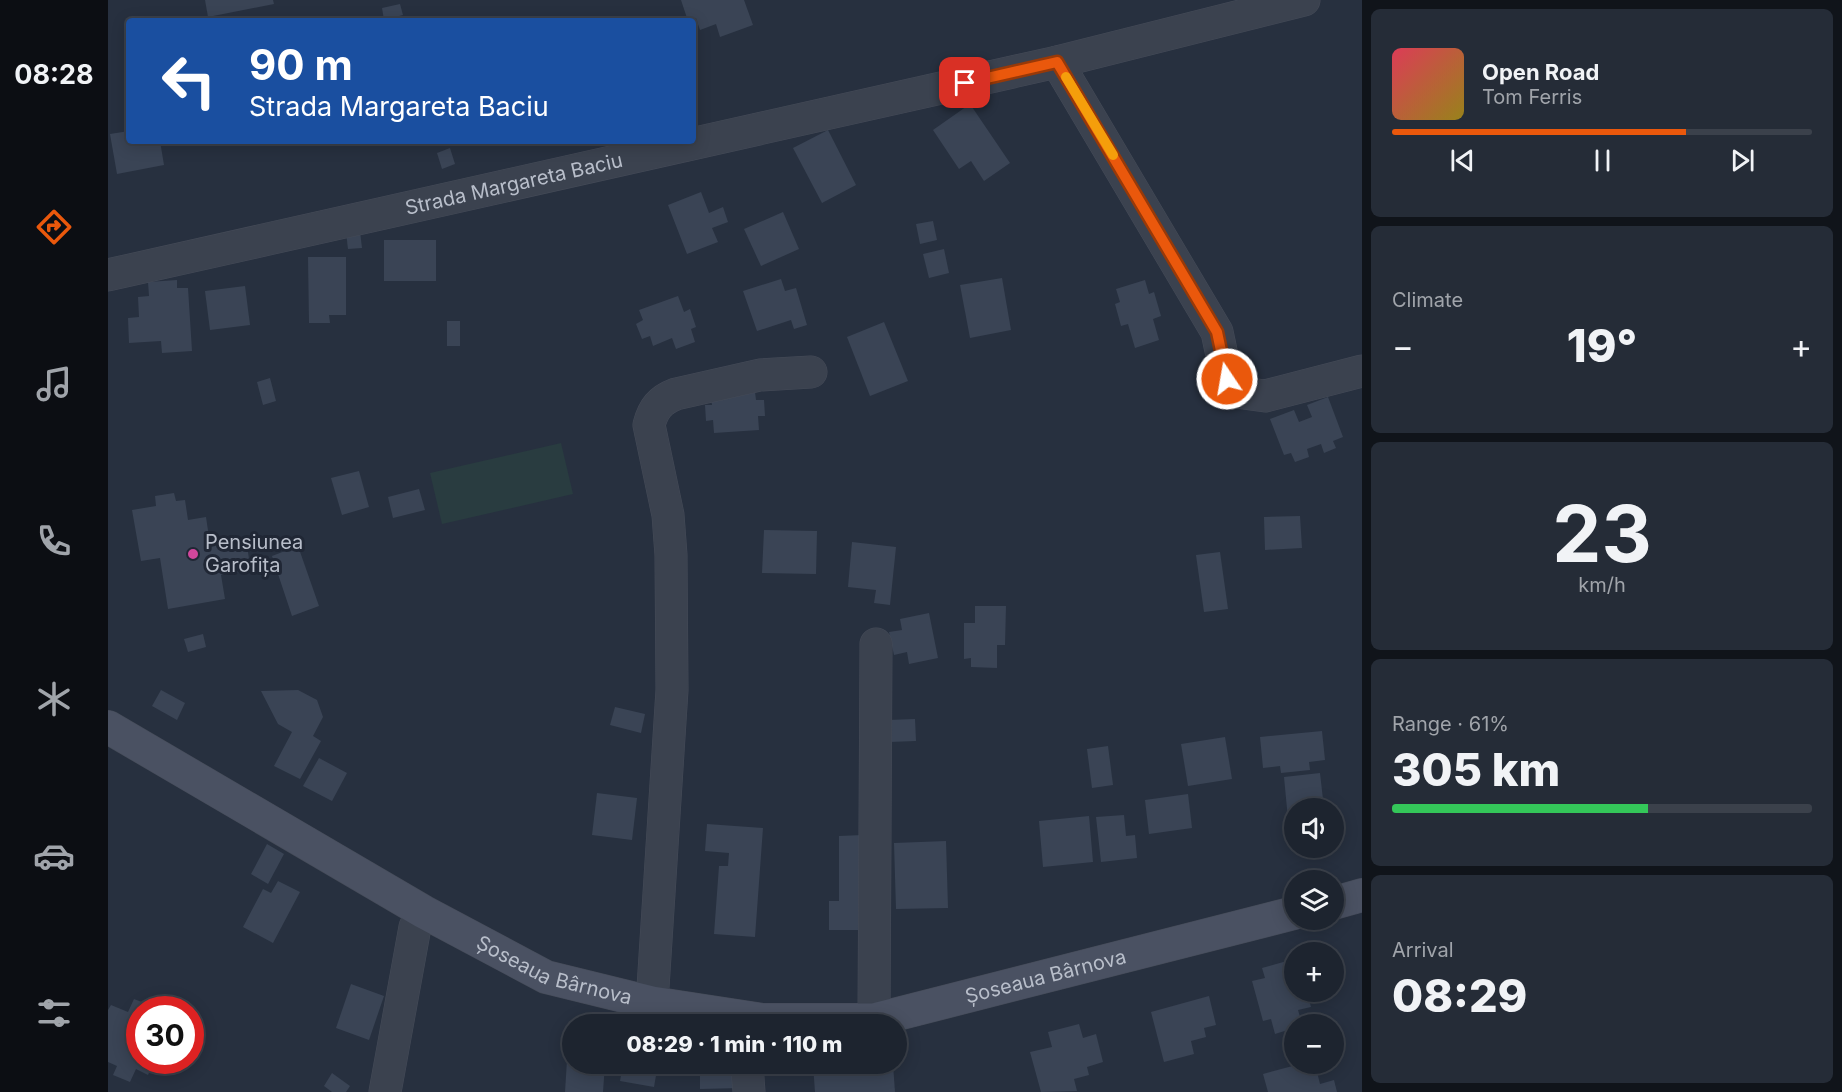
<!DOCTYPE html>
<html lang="en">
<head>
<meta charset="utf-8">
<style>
	:root { --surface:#1d242f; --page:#252c37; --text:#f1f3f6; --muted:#a0a4aa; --line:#3b414b; --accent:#ea580c }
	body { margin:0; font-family:Inter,sans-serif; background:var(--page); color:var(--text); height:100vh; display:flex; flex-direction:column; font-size:22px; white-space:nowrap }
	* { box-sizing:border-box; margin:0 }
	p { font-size:20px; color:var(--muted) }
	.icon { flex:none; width:33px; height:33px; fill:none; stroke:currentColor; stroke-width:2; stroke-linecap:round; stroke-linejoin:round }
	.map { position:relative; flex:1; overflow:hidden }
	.sheet { display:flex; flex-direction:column; gap:9px; padding:9px; background:#10141a; width:480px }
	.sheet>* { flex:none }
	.banner { position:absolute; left:18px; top:18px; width:570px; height:126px; border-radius:6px; box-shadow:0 3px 15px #0003,0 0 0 2px var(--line); background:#1a4fa0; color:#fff; overflow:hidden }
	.tools { position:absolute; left:1176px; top:798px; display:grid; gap:12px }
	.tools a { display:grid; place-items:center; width:60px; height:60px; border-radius:50%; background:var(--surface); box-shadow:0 3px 15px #0003,0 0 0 2px var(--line); font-size:30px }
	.speed { position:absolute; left:18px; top:996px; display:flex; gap:12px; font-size:30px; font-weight:700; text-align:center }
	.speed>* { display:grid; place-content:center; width:78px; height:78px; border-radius:50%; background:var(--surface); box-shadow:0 3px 15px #0003,0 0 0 2px var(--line); line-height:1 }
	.speed .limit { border:9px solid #d22; background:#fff; color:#111 }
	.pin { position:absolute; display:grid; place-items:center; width:51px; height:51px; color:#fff; margin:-26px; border-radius:12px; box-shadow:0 3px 9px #0006 }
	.me { position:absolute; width:66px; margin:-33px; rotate:348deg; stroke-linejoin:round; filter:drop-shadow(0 0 4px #0008) }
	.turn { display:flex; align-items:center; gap:21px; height:126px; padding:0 24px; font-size:27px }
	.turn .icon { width:78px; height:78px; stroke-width:2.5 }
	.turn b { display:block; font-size:42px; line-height:51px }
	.big { font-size:45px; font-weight:800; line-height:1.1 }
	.sheet .widget { flex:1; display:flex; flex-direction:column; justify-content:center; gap:9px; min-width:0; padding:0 21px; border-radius:9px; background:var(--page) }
	.sheet .dial { align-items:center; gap:0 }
	.dial b { font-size:78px; line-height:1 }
	.song { display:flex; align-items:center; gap:18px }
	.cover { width:72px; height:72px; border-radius:9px; background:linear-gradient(135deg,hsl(350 70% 55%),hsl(50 70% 35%)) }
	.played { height:6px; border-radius:3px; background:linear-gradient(90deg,var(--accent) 70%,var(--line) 70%) }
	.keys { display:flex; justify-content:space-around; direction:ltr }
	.heat { display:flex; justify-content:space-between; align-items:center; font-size:33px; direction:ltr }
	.charge { height:9px; border-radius:4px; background:linear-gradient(90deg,#34c759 61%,var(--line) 0) }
	.trip { position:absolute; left:454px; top:1014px; width:345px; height:60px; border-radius:30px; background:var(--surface); box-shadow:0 3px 15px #0003,0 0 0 2px var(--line); font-weight:800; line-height:60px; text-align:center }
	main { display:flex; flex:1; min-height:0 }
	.menu { display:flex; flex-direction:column; width:108px; justify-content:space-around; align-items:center; background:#0c0e13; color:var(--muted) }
	.menu .icon { width:42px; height:42px }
	.menu .active { color:var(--accent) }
	.menu b { font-size:27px; color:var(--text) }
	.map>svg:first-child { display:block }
	.green { fill:#293c40 }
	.building { fill:#3a4455 }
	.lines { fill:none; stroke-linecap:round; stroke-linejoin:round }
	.minor-casing { stroke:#454b58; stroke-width:33 }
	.secondary-casing { stroke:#454b58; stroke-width:34 }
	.minor { stroke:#3b424f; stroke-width:32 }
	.secondary { stroke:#4a5162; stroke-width:33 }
	.route-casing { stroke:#983908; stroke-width:15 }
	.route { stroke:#ea580c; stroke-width:10 }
	.slow { stroke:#f59e0b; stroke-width:10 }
	.hotel-dot { fill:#d1479c; stroke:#202735; stroke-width:2 }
	.labels { text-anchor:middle; stroke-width:6; stroke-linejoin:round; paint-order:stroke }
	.street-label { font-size:20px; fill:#b8beca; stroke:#202735 }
	.poi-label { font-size:20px; fill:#b8beca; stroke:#202735; text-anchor:start }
</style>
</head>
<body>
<main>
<nav class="menu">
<b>08:28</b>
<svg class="icon active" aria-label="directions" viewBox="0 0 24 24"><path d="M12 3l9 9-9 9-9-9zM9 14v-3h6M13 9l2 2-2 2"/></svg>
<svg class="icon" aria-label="music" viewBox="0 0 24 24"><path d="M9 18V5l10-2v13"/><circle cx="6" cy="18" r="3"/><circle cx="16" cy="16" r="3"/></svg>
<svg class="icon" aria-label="phone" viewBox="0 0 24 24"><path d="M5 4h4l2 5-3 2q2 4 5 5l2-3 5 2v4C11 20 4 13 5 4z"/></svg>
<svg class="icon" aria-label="climate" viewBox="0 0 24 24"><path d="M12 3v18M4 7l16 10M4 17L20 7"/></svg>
<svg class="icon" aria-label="car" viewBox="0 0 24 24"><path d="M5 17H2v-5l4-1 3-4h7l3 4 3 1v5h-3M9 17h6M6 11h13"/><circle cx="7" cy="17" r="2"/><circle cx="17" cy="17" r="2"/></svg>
<svg class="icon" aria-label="filters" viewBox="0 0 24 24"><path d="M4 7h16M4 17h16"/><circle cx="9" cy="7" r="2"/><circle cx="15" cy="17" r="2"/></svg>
</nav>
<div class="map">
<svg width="1254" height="1092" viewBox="0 0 1254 1092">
	<rect width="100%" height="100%" fill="#27303f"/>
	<path class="green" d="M453,443L465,494L334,524L322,473Z"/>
	<g class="building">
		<path d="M97,0H165L166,4L100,17Z"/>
		<path d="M573,0H636L645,25L612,37L608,24L592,30L588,18L580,21Z"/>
		<path d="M292,4L295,15L276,20L274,8Z"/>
		<path d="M862,104L902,163L876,181L863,161L851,169L825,130Z"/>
		<path d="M720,130L748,185L714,203L685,148Z"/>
		<path d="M21,131V141H52L56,165L9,174L2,134Z"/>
		<path d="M342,148L347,164L334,169L329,153Z"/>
		<path d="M593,192L601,213L615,207L620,222L604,228L610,242L579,254L560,205Z"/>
		<path d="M675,212L691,249L653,266L636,229Z"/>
		<path d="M825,221L829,240L812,244L808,224Z"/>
		<path d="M251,223L254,248L240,249L237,224Z"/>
		<rect x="276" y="240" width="52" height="41"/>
		<path d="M836,249L841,273L821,278L815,254Z"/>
		<path d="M200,257H238V315H221L222,323H201Z"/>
		<path d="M894,278L903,330L862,338L852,285Z"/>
		<path d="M673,279L677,291L688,288L699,325L686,329L683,320L649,331L635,291Z"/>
		<path d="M69,280V288H80L84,351L54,353L53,341L21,343L20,318L31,317L30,297L41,296L40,282Z"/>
		<path d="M1037,280L1041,294L1046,292L1053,316L1045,319L1051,340L1027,348L1020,324L1013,326L1007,304L1012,302L1008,289Z"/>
		<path d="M137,286L142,325L102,330L97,291Z"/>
		<path d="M570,296L576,312L582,309L588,327L583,329L587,342L568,349L564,338L545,346L542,336L534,339L528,324L535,320L531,310Z"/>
		<rect x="339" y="321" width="13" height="25"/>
		<path d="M776,322L800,381L762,396L739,337Z"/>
		<path d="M162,378L168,401L155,405L149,382Z"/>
		<path d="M647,392L648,400H656L657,416H650L651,430L606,433L605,420L598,421L597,405H604L603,397Z"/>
		<path d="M1220,397L1235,437L1225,441L1228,448L1216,453L1213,444L1199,449L1201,457L1187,462L1183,453L1176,455L1162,419L1186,410L1191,422L1204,417L1199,405Z"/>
		<path d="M251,471L261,507L234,515L223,478Z"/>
		<path d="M311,489L317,510L285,518L280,497Z"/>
		<path d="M66,493L68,501L77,500L80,520L98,517L102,544L138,538L141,559L132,560L134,572L113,575L117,599L60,609L52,558L33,561L24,510L48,506L47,496Z"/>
		<path d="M1192,516L1194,548L1157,550L1156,517Z"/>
		<path d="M656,530L709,531L708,574L654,573Z"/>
		<path d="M744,542L788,547L782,605L766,603L768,590L740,587Z"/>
		<path d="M190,546L211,606L184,616L164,556Z"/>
		<path d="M1112,552L1120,609L1096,612L1088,555Z"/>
		<path d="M867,606H898L897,645H889V668L863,667V658L856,659V623H867Z"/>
		<path d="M821,613L830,658L801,664L799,652L786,655L781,632L794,630L792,619Z"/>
		<path d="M95,634L98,647L80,652L76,639Z"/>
		<path d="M53,690L77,703L69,720L44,706Z"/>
		<path d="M190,690L209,700L215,717L205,736L213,741L192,779L166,766L184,732L170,724L153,691Z"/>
		<path d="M507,707L537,714L533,733L502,725Z"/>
		<path d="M807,719L808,741L781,742L780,720Z"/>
		<path d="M1214,731L1217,760L1201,762L1202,770L1173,773L1172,766L1155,768L1152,737Z"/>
		<path d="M1117,737L1124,779L1080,786L1073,744Z"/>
		<path d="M1000,746L1005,785L984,788L979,749Z"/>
		<path d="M211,758L239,773L224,801L195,786Z"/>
		<path d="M1212,773L1216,808H1186V818L1180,819L1176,777Z"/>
		<path d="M489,793L529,798L524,840L484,835Z"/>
		<path d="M1080,794L1084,828L1041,834L1037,800Z"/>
		<path d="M1016,815L1018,836L1027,835L1029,858L993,862L988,817Z"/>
		<path d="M981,816L985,862L935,867L931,821Z"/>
		<path d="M599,824L655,828L647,937L606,934L611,866H620L621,853L597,851Z"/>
		<path d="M755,835L762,930H721V901H731V836Z"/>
		<path d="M838,841L840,908L788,909L786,843Z"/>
		<path d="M159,844L176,854L160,884L143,874Z"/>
		<path d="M170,881L192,892L165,943L135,927L155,889L163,893Z"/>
		<path d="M1186,959V992H1199L1203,1007L1190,1010L1194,1024H1186V1028L1167,1034L1163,1019L1155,1021L1144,981L1157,978L1154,968Z"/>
		<path d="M243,984L276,996L261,1040L228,1028Z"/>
		<path d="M1101,996L1108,1025L1096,1028L1098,1037L1083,1041L1086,1054L1056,1062L1043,1012Z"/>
		<path d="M26,999L39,1004L37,1010H32V1060H47L40,1075L28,1069L22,1082L5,1075L9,1066L0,1062V1010L3,1005L20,1012Z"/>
		<path d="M971,1024L975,1038L988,1034L995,1062L979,1067L981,1075L966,1079L969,1091L933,1092L922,1052L944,1047L940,1032Z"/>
		<path d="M459,1060H465V1064H497L495,1092H457Z"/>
		<path d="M515,1064H550L546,1087L512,1081Z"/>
		<path d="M592,1064H632L633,1088L592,1089Z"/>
		<path d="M726,1064H785L787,1092H707L705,1065Z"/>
		<path d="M1192,1064H1207L1212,1084L1226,1080L1229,1092H1160L1155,1074Z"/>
		<path d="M224,1073L242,1086L238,1092H224L216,1086Z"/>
	</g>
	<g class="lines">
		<g class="minor-casing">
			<g id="minor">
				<path d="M949,62L1109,332L1119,379L1135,393L1157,396L1254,371"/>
				<path id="s1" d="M0,275L949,62L1196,0"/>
				<path d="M544,1003L564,690L563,555L560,515L541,425C545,409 552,400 568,394L652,375L703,372"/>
				<path d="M766,1020L768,644"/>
				<path d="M639,1064L641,1092"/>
				<path d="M277,1092L307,927L316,912"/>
			</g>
		</g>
		<g class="secondary-casing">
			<g id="secondary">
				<path id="s2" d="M0,727L316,912L438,977L544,1003L655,1020H766L1186,913"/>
				<path d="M1226,903L1254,895"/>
			</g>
		</g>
		<use href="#minor" class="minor"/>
		<use href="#secondary" class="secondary"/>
	</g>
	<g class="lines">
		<g class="route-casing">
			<path id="route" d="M857,83L949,62L1109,332L1119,379"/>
		</g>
		<use href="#route" class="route"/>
		<path class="slow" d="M958,77L1005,155"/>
	</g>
	<circle class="hotel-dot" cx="85" cy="554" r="6"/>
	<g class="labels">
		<g class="street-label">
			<text dy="7" stroke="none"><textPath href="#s1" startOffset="416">Strada Margareta Baciu</textPath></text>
			<text dy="7" stroke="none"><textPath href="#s2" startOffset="510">Șoseaua Bârnova</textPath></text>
			<text dy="7" stroke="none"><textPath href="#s2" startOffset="1014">Șoseaua Bârnova</textPath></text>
		</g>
		<g class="poi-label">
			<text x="97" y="549">Pensiunea<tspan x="97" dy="23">Garofița</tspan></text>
		</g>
	</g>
</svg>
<div class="tools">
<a><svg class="icon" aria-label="sound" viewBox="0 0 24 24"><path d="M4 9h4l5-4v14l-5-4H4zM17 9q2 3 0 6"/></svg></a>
<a><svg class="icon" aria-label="layers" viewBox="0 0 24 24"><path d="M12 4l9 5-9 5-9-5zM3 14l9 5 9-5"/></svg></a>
<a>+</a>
<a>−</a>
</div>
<div class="speed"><div class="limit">30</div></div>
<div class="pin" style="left:857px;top:83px;background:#d93025"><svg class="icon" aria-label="arrive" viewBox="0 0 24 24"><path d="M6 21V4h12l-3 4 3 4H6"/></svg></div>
<svg class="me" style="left:1119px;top:379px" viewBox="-20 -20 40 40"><circle r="17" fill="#ea580c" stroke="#fff" stroke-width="3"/><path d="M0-11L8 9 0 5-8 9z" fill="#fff"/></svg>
<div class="trip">08:29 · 1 min · 110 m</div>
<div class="banner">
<div class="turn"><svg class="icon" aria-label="left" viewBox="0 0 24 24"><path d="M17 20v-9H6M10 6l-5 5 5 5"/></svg><div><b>90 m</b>Strada Margareta Baciu</div></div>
</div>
</div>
<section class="sheet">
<div class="widget">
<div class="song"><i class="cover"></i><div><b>Open Road</b><p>Tom Ferris</p></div></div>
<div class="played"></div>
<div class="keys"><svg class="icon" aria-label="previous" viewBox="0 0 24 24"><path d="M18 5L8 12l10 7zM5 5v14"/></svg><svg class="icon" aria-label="pause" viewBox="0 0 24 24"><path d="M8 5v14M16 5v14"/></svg><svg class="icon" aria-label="next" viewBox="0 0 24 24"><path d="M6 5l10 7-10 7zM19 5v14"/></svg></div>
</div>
<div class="widget"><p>Climate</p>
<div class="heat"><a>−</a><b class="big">19°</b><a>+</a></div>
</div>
<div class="widget dial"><b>23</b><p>km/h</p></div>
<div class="widget"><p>Range · 61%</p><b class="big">305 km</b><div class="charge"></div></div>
<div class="widget"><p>Arrival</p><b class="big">08:29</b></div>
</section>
</main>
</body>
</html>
